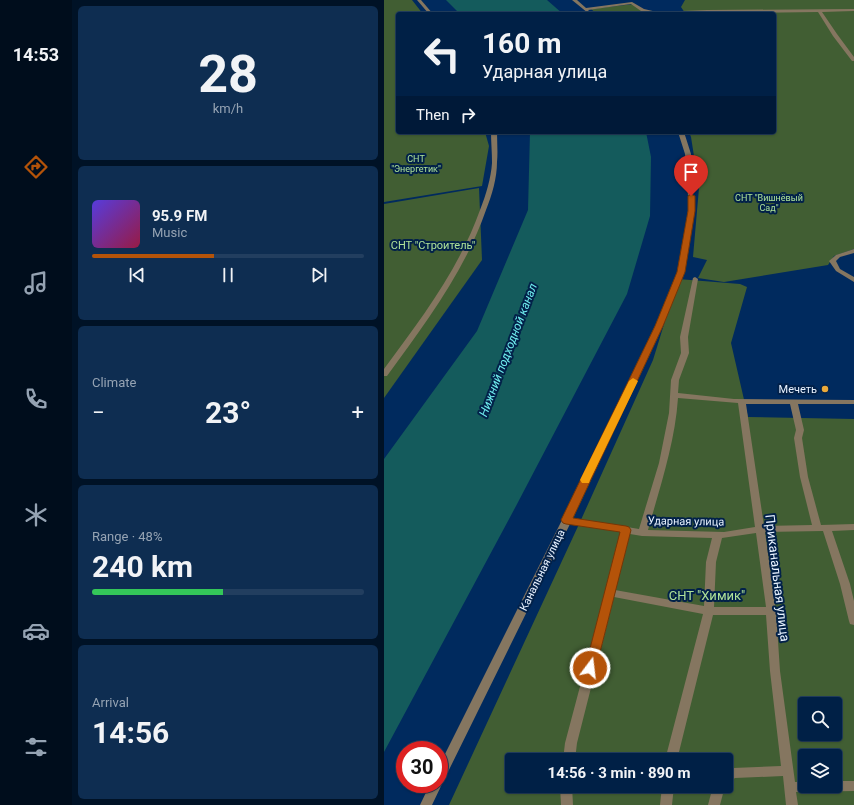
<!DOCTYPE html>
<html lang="en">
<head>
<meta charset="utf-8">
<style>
	:root { --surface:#002046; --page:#0e2d51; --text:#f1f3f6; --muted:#95a3b3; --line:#223e5f; --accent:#b45309 }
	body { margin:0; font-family:Roboto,sans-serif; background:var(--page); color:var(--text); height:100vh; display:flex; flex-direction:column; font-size:15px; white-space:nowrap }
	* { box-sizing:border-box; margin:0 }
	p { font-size:13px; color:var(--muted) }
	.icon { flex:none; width:22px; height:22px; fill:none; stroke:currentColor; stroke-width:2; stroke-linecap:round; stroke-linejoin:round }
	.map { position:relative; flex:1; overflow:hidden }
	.drawer { display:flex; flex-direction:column; gap:6px; padding:6px; background:#001226; width:312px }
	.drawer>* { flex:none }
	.guide { position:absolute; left:12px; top:12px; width:380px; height:122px; border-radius:4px; box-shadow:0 1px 3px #0004,0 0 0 1px var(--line); background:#002046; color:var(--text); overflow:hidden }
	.buttons { position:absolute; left:414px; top:697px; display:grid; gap:8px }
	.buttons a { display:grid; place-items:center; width:44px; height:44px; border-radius:4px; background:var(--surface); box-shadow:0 1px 3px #0004,0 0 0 1px var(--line); font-size:20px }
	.speed { position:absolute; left:12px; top:741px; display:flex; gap:8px; font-size:20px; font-weight:700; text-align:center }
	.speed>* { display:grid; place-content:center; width:52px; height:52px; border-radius:50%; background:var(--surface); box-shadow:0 1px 3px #0004,0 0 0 1px var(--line); line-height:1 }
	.speed .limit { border:6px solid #d22; background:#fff; color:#111 }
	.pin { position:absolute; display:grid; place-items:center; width:34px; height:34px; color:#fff; margin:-41px -17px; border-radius:50% 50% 50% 0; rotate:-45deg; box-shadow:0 0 4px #0007 }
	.pin .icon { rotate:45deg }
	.me { position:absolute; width:44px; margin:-22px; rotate:15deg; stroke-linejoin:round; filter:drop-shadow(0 0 3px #0008) }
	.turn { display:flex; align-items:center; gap:14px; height:84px; padding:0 20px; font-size:18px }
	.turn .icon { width:52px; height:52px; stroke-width:2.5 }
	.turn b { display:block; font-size:28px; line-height:34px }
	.then { display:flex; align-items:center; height:38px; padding:0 20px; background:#0003; gap:8px; font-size:15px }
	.big { font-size:30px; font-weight:700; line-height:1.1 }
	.drawer .tile { flex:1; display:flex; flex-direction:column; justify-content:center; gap:6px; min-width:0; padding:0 14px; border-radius:6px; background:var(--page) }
	.drawer .dial { align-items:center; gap:0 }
	.dial b { font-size:52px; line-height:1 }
	.song { display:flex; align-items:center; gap:12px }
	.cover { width:48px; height:48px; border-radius:6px; background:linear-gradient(135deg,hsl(250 70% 55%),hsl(340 70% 35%)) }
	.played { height:4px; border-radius:2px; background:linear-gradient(90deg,var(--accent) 45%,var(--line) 45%) }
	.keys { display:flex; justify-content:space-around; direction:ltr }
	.heat { display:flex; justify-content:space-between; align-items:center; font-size:22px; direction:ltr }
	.charge { height:6px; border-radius:3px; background:linear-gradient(90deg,#34c759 48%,var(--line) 0) }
	.trip { position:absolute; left:121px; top:753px; width:228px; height:40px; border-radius:4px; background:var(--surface); box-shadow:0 1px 3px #0004,0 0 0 1px var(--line); font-weight:700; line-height:40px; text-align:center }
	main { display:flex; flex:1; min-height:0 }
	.tab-bar { display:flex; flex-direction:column; width:72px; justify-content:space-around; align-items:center; background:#000d1c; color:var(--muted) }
	.tab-bar .icon { width:28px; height:28px }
	.tab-bar .active { color:var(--accent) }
	.tab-bar b { font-size:18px; color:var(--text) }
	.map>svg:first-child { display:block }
	.green { fill:#415e33; fill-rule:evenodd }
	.water { fill:#145b5c }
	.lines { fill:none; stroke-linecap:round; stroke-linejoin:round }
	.minor { fill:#857660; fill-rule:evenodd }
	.route { fill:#b45309; stroke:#753606 }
	.slow { fill:#f59e0b }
	.poi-dot { fill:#eba93a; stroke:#022149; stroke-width:1.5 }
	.labels { text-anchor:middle; stroke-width:4; stroke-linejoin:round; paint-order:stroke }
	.far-park-label { font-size:9px; fill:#afe298; stroke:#022149 }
	.park-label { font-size:11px; fill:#afe298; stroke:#022149 }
	.poi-label { font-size:11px; fill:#e8f2ff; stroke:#022149; text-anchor:end }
	.street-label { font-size:11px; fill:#e8f2ff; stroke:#022149 }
	.water-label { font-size:12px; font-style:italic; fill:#6feeef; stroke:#022149 }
	.near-street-label { font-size:13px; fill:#e8f2ff; stroke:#022149 }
	.near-park-label { font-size:13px; fill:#afe298; stroke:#022149 }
</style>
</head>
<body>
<main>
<nav class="tab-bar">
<b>14:53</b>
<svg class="icon active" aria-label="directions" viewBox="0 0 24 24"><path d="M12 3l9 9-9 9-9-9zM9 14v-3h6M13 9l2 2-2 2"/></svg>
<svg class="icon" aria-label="music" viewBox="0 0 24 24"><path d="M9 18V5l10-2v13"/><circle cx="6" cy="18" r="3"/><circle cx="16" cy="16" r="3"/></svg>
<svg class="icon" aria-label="phone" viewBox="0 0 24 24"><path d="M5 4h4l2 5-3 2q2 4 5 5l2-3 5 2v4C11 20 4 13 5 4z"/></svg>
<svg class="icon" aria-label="climate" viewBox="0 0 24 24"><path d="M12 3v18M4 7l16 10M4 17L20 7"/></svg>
<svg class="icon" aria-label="car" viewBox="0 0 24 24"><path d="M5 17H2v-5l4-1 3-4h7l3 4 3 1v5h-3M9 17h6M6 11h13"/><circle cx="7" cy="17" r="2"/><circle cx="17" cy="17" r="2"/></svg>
<svg class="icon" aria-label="filters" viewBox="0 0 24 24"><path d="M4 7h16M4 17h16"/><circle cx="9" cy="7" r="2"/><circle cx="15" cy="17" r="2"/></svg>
</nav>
<section class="drawer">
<div class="tile dial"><b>28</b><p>km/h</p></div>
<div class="tile">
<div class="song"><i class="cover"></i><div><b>95.9 FM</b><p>Music</p></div></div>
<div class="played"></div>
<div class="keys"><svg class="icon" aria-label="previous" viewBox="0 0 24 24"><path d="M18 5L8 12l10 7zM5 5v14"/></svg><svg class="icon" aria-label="pause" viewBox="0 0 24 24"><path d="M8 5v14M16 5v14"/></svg><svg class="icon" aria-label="next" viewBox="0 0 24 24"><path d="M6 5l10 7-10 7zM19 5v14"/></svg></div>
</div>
<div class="tile"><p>Climate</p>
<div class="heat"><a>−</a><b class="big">23°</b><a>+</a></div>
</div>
<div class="tile"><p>Range · 48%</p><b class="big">240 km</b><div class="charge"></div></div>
<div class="tile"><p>Arrival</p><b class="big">14:56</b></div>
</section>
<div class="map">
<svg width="470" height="805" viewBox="0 0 470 805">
	<rect width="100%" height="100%" fill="#002a5e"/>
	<g class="green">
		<path d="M0,0H28L39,14H14V132H101L105,146L98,186L0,202Z"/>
		<path d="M301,0H470V249L450,256L444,265L340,282L314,278L323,260L309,257L315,188L307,137L305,132H390V14H213L207,9L250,4L260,10L270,13H301L297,7Z"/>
		<path d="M95,188L98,260L0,398V204Z"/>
		<path d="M294,279L356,284L363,287L347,343L364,417L470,419V805H65L196,522L269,360ZM421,704H451V734H421ZM421,756H451V786H421ZM128,760H342V786H128Z"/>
	</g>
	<g class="water">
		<path d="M62,0H163L179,14H76Z"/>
		<path d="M146,132H262L267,157L266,216L243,294L132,506L0,752V459L93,331L144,210Z"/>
	</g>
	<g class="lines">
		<g class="minor">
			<path d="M33,0H37L49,14H45Z"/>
			<path d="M188,0H193L202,8L248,2L260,9L273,12L323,10L470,9V11L438,12L453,34L470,57V61H468L449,36L434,12L272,14L257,11L247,4L204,10L206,12L204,13Z"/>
			<path d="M107,132H113C113,142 114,152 113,162C113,178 108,195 102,210C81,271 41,324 3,376H0V369C37,319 75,269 96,210C102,195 107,178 108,163C108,152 107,142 107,132Z"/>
			<path d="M294,132H300L307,154L310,211L300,272L279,326L189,518L255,529L275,463L285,413L287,380L297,353L296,337L309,278L311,277L314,279L304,337L305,353L295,380L294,393L350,399L470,400V404H414L420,430L418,438L424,477L437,525L470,524V530L448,531L466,584L470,601V625L466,624L465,621L456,584L439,531L381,532L392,611L396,671L411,782H421V786H451V781H470V791L412,792L414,805H402L399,776L351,778L342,784V772L349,768L397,766L386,671L382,615H329L293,760H281L319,614L230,597L193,743L191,760H179L181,743L237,532L186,524L59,782H57L58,784L48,805H36L46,784H55V766L178,520L271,326L294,272L304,211V196L301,154ZM294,398L354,403L371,527L340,532L264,530C276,487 291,443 294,398ZM362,404H406L412,430L410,438L416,477L428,525L380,526ZM372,533L382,607H330L332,562L338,538ZM246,534L258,536L328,538L322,562L320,606L231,590Z"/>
			<path d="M470,249V253L456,257L452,261L456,269L470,277V282L452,271L445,261L452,255Z"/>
			<path d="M176,786H188L189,805H177Z"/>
			<path d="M278,786H290L288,805H276Z"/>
			<path d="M329,786H341L336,805H324Z"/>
		</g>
	</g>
	<path class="route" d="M307,194L311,196V211L301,272L279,326L189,518L242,526L245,527L247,530L212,668L211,672L206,673L202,672L201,668L236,532L182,524L179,523L177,520L271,326L293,272L304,211V196Z"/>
	<path class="slow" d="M249,378L254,381L206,480L205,483H198L196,480L245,381Z"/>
	<circle class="poi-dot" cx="441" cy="389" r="4"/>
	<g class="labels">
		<g class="far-park-label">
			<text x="32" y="162">СНТ<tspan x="32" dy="10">"Энергетик"</tspan></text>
			<text x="385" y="201">СНТ "Вишнёвый<tspan x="385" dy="10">Сад"</tspan></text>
		</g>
		<g class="park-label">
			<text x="49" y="249">СНТ "Строитель"</text>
		</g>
		<g class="poi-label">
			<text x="433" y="393">Мечеть</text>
		</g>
		<g class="street-label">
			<text transform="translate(302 521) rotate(1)" y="4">Ударная улица</text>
			<text transform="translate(158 570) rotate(-64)" y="4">Канальная улица</text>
		</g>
		<g class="water-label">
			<text transform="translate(124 350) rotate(-69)" y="4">Нижний подходной канал</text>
		</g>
		<g class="near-street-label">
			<text transform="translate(394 578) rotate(83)" y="5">Приканальная улица</text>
		</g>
		<g class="near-park-label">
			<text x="323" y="600">СНТ "Химик"</text>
		</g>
	</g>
</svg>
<div class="buttons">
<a><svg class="icon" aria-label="search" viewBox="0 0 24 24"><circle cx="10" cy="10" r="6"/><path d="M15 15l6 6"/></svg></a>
<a><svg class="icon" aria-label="layers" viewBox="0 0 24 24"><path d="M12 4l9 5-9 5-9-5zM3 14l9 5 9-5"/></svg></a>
</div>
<div class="speed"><div class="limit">30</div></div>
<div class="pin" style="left:307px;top:196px;background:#d93025"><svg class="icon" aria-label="arrive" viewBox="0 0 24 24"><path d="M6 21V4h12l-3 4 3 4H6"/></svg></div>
<svg class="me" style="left:206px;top:668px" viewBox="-20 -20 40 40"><circle r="17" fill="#b45309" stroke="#fff" stroke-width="3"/><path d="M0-11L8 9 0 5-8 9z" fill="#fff"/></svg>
<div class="trip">14:56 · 3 min · 890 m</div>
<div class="guide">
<div class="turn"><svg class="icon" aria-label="left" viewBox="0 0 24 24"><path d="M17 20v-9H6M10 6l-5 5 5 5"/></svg><div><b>160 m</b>Ударная улица</div></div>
<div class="then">Then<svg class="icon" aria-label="right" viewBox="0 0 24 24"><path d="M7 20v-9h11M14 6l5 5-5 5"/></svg></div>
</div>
</div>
</main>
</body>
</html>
